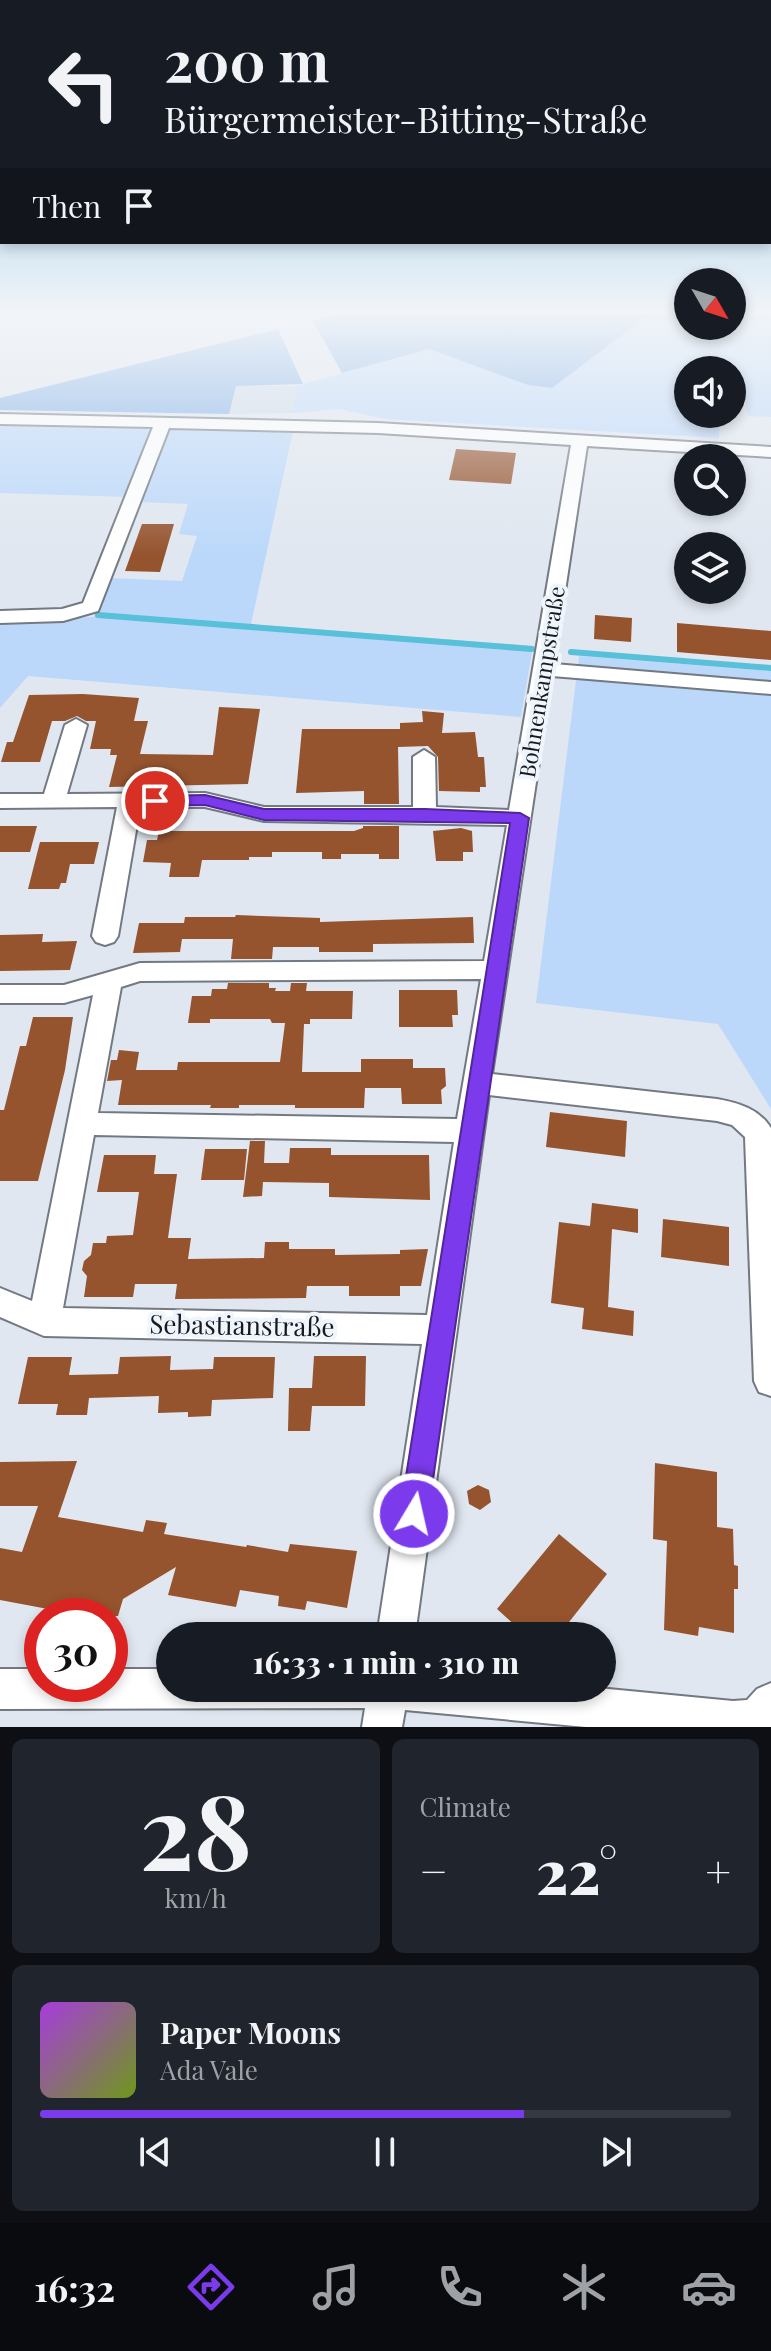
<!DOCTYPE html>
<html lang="en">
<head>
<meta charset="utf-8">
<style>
	:root { --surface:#171b24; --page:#20242c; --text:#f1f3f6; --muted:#9ea1a6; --line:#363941; --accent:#7c3aed }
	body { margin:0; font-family:"Playfair Display",serif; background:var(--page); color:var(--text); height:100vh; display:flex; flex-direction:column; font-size:30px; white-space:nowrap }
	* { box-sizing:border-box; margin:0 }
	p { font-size:26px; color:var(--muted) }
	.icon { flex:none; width:44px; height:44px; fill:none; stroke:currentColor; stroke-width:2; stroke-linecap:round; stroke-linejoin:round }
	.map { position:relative; height:1727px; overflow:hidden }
	.side { display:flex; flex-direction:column; gap:12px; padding:12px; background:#0d0f14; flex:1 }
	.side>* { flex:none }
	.banner { position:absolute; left:0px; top:0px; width:772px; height:244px; box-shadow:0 4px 12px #0003; background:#171b24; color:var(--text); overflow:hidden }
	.needle { width:52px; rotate:129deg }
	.buttons { position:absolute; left:674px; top:268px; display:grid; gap:16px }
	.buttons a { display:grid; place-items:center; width:72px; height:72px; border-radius:50%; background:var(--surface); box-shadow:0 4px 12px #0003; font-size:40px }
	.speed { position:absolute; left:24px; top:1598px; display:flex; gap:16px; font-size:40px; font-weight:700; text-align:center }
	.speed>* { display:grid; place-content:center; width:104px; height:104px; border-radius:50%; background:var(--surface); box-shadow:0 4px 12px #0003; line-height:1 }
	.speed .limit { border:12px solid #d22; background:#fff; color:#111 }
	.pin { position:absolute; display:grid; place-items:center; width:68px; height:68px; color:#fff; margin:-34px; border:4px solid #fff; border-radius:50%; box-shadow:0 2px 8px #0007 }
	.me { position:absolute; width:88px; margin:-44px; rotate:9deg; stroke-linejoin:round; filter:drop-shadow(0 0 6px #0008) }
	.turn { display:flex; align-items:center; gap:28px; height:168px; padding:0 32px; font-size:36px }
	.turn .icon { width:104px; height:104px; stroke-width:2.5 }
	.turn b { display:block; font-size:56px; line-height:68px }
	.then { display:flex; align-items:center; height:76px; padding:0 32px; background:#0003; gap:16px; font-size:30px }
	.big { font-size:60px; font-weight:800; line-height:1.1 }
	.side .tile { flex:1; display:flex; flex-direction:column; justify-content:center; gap:12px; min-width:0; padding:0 28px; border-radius:12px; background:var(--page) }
	.side .dial { align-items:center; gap:0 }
	.dial b { font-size:104px; line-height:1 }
	.song { display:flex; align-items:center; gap:24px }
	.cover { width:96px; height:96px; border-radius:12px; background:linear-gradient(135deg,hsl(280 70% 55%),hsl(80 70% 35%)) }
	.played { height:8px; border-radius:4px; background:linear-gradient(90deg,var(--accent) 70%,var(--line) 70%) }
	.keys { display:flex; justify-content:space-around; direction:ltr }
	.heat { display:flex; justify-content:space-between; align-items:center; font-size:44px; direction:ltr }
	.side .tiles { flex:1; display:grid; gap:12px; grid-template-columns:1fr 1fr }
	.tile:last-child { grid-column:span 2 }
	.trip { position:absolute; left:156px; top:1622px; width:460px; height:80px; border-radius:40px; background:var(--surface); box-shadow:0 4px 12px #0003; font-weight:800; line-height:80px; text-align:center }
	.tabs { display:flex; height:128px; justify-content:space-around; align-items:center; background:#090b0e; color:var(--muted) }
	.tabs .icon { width:56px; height:56px }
	.tabs .active { color:var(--accent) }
	.tabs b { font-size:36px; color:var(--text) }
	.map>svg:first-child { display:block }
	.built { fill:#cdd9e7 }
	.green { fill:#bbd8fa }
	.forest { fill:#79ace6 }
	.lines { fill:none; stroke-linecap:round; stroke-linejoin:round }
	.stream { stroke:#59c0d9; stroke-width:6 }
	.building { fill:#95532e }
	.minor-casing { stroke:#737981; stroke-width:4 }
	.minor { fill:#fff; fill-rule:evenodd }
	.route { fill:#7c3aed; stroke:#51269a; stroke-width:2 }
	.labels { text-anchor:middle; stroke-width:8; stroke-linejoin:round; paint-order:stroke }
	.street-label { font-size:22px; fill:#181b1e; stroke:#eef5fd }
	.near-street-label { font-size:26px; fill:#181b1e; stroke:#eef5fd }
</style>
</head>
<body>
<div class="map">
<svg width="771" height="1727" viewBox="0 0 771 1727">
	<rect width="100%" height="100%" fill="#e0e7f0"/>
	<path class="built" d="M236,386H296L293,413L229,414Z"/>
	<g class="green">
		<path d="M650,314H688V326H732V314H767L771,318V417L748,416L744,395L732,394V370H688V414H720L719,438L386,419L339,409L293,413L296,386L429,349L528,385L551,388Z"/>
		<path d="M0,425L153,428L127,497L0,493Z"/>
		<path d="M167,428L293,431L251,624L533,646L521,717L28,676L0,708V620L94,617L110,578L182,581L197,536L179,534L188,504L139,502Z"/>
		<path d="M579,656L771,671V1109L718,1024L536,1003Z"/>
	</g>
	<g class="forest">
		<path d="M338,314H650L552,388L528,385L429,349L342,373L313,321Z"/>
		<path d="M278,329L303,384L236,386L229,414L0,410V398Z"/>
	</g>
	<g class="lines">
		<g class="stream">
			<path d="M98,615L532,649"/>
			<path d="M571,652L771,668"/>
		</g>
	</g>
	<g class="building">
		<path d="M456,449L516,453L511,484L449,480Z"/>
		<path d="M142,524H174L160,572L125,571Z"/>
		<path d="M595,615L632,618L631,642L594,639Z"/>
		<path d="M677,623L771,631V660L677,652Z"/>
		<path d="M83,694L139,698L134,721H148L140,754L213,755L219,707L260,709L248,784L109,787L117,755H110L111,749H90L96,721H86L77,716L65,721H52L40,762H1L7,742H13L29,695Z"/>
		<path d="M422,711L444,713L442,733L475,732L478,757H484L486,787H480V792L439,791L438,757L428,746L398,747L399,804H364V791L296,793L302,729H400V723L423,722Z"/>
		<path d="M0,826H37L30,852H0Z"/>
		<path d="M363,826H399V859H379V854H341V859H322V852H272V857H249V860H202L199,877H169L171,863L143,862L147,840H157L159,831H354L363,828Z"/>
		<path d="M461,828L472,831L473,852H463V861H436L433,831Z"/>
		<path d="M40,842H99L94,864H70L66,883H61L59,889H28Z"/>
		<path d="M236,915L320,918V922L473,917L474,943L373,944V952H319V947H273L272,959H231L233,939H182L180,952L133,953L139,923H184L185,917H235Z"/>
		<path d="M43,934L42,942L77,941L70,970L0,971V935Z"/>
		<path d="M228,983H269V988H276L275,991H290L291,983H307L306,991H353L352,1019H310V1024H304L302,1072H361V1059H413V1068H445L446,1086L441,1090L442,1104H402L401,1088H365L364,1108H295V1105H239V1108H210L211,1105H118L122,1080L107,1081L111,1060H117L119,1050L139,1052L136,1070H177L178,1062H280L285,1023H272L270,1019H210V1023H188L192,996H211L212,989H227Z"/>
		<path d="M399,990H457L458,1015H452L453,1027H399Z"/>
		<path d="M33,1017H73L65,1070L38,1181H0V1110H4L20,1046H26Z"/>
		<path d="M550,1112L627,1121L625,1157L546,1147Z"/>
		<path d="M250,1141H265L264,1163H289L290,1148H331V1155H429L430,1200L329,1197V1183L263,1182L262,1196L243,1197Z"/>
		<path d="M205,1149H247L244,1180H201Z"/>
		<path d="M104,1155H156L154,1174H177L168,1238H191L188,1259L264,1258L265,1242H289V1249H335V1255L400,1254V1250L428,1249L421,1286H400V1296H349V1286H307L306,1298L175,1299L177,1284H135L133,1297H84L87,1276L82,1270L84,1261L91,1255L93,1243H106L107,1236L133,1235L139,1192H97Z"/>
		<path d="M592,1203L638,1209V1233L612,1229L608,1307L634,1311L633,1336L582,1329L584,1308L551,1303L559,1222L590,1226Z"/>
		<path d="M663,1219L729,1227V1266L661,1257Z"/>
		<path d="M171,1356L170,1370L213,1369L214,1357H275L273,1398L212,1400L211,1416L188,1417V1412L158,1413L159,1396L89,1398L87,1415H56L58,1404H18L28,1357H72L69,1375L118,1374L120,1357Z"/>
		<path d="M314,1356H366L365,1406H312L310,1431H288L289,1388H312Z"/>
		<path d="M77,1461L58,1517L143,1532L146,1520L167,1523L164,1534L246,1547L247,1545L288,1552L290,1544L357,1551L347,1608L307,1601L305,1610L278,1606L279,1596L240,1590L236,1607L168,1595L176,1567L123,1599L118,1616H45L48,1609L0,1600V1548L22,1552L38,1506H0V1462Z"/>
		<path d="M655,1463L717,1472V1527L733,1529L734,1565L738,1566V1589H734V1633L699,1627L698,1636L664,1630L667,1541L653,1539Z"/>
		<path d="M478,1485L489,1490L491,1502L480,1510L469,1504L467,1491Z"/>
		<path d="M559,1534L607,1574L558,1636H527L497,1609Z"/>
	</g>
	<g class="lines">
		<g class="minor-casing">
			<g id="minor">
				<path d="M0,414L378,423L771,447V457L587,446L554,664L771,682V694L552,676L492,1074L717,1099C739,1103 759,1109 771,1128V1396L759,1392L754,1381L745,1137L732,1125L717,1121L489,1095L415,1636H377L422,1344L44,1336L0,1317V1288L32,1301L93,995L64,1003H0V985H64L140,963L484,961L507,825L264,821L205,807H140L118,936L114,942L105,945L96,942L92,936L117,807L0,808V794H44L65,725L76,719L87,725L67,794L205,793L264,807H413V757L424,750L435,757L436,807L509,810L571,445L378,433L169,428L98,611L63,621L0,623V611L62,609L83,603L153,427L0,424ZM481,979L457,1119L98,1113L121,987L140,981ZM94,1135L454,1142L427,1315L63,1308Z"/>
				<path d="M0,1669H42V1684H110V1669H170V1688H598L733,1701L747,1700L757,1689L771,1683V1727H586L405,1710L402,1727H362L365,1708L0,1709Z"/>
			</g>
		</g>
		<use href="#minor" class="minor"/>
	</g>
	<linearGradient id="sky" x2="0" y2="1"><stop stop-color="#6fb9e2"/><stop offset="0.56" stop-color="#f1f4f8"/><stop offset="1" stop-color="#f1f4f8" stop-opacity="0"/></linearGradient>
	<rect width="771" height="556" fill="url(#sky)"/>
	<path class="route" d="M205,795L264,809H425L520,813L529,818L428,1514L424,1523L414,1527L404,1523L400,1514L510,823L264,820L205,805L155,806L146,801L155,796Z"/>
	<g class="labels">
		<g class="street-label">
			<text transform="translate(542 682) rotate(-81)" y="8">Bohnenkampstraße</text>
		</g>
		<g class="near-street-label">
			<text transform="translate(242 1326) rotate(1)" y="9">Sebastianstraße</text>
		</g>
	</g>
</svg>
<div class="buttons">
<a><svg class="needle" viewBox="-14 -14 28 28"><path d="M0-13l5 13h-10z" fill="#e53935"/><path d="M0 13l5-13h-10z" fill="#9ea1a6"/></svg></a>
<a><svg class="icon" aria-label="sound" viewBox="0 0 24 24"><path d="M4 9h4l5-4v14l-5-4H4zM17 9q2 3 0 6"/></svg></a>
<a><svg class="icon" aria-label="search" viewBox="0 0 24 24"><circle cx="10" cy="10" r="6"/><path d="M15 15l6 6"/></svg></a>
<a><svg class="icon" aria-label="layers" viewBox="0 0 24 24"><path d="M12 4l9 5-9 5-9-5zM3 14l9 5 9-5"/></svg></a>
</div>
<div class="speed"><div class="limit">30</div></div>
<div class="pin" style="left:155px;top:801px;background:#d93025"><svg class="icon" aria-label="arrive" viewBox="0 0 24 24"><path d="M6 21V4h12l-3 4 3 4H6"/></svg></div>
<svg class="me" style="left:414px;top:1514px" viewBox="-20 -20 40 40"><circle r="17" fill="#7c3aed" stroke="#fff" stroke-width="3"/><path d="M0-11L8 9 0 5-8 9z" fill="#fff"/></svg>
<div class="trip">16:33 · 1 min · 310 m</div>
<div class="banner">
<div class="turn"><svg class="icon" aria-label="left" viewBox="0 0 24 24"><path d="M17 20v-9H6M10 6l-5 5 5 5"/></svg><div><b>200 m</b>Bürgermeister-Bitting-Straße</div></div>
<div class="then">Then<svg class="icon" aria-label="arrive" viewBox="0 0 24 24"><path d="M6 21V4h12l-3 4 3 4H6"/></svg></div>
</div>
</div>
<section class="side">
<div class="tiles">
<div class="tile dial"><b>28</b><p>km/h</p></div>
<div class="tile"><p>Climate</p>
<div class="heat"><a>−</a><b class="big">22°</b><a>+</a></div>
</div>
<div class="tile">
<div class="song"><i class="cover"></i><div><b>Paper Moons</b><p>Ada Vale</p></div></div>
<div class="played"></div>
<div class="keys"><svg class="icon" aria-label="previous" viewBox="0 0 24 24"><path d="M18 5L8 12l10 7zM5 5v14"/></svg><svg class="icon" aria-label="pause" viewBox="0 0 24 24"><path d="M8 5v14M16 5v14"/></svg><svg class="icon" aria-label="next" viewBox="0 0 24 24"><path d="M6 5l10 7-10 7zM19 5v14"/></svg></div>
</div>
</div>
</section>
<nav class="tabs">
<b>16:32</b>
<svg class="icon active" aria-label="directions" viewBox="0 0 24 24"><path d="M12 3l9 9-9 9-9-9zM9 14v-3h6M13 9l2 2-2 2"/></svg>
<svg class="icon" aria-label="music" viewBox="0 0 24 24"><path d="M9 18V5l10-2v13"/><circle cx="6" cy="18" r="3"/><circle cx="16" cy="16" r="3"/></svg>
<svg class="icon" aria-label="phone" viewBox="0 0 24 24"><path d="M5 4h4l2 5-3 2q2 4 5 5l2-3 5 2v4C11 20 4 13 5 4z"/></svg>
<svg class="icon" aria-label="climate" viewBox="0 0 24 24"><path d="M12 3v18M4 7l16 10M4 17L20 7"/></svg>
<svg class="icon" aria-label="car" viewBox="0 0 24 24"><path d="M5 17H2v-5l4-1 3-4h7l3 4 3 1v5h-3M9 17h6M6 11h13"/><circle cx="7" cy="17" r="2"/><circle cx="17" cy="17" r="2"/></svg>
</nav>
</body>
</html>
